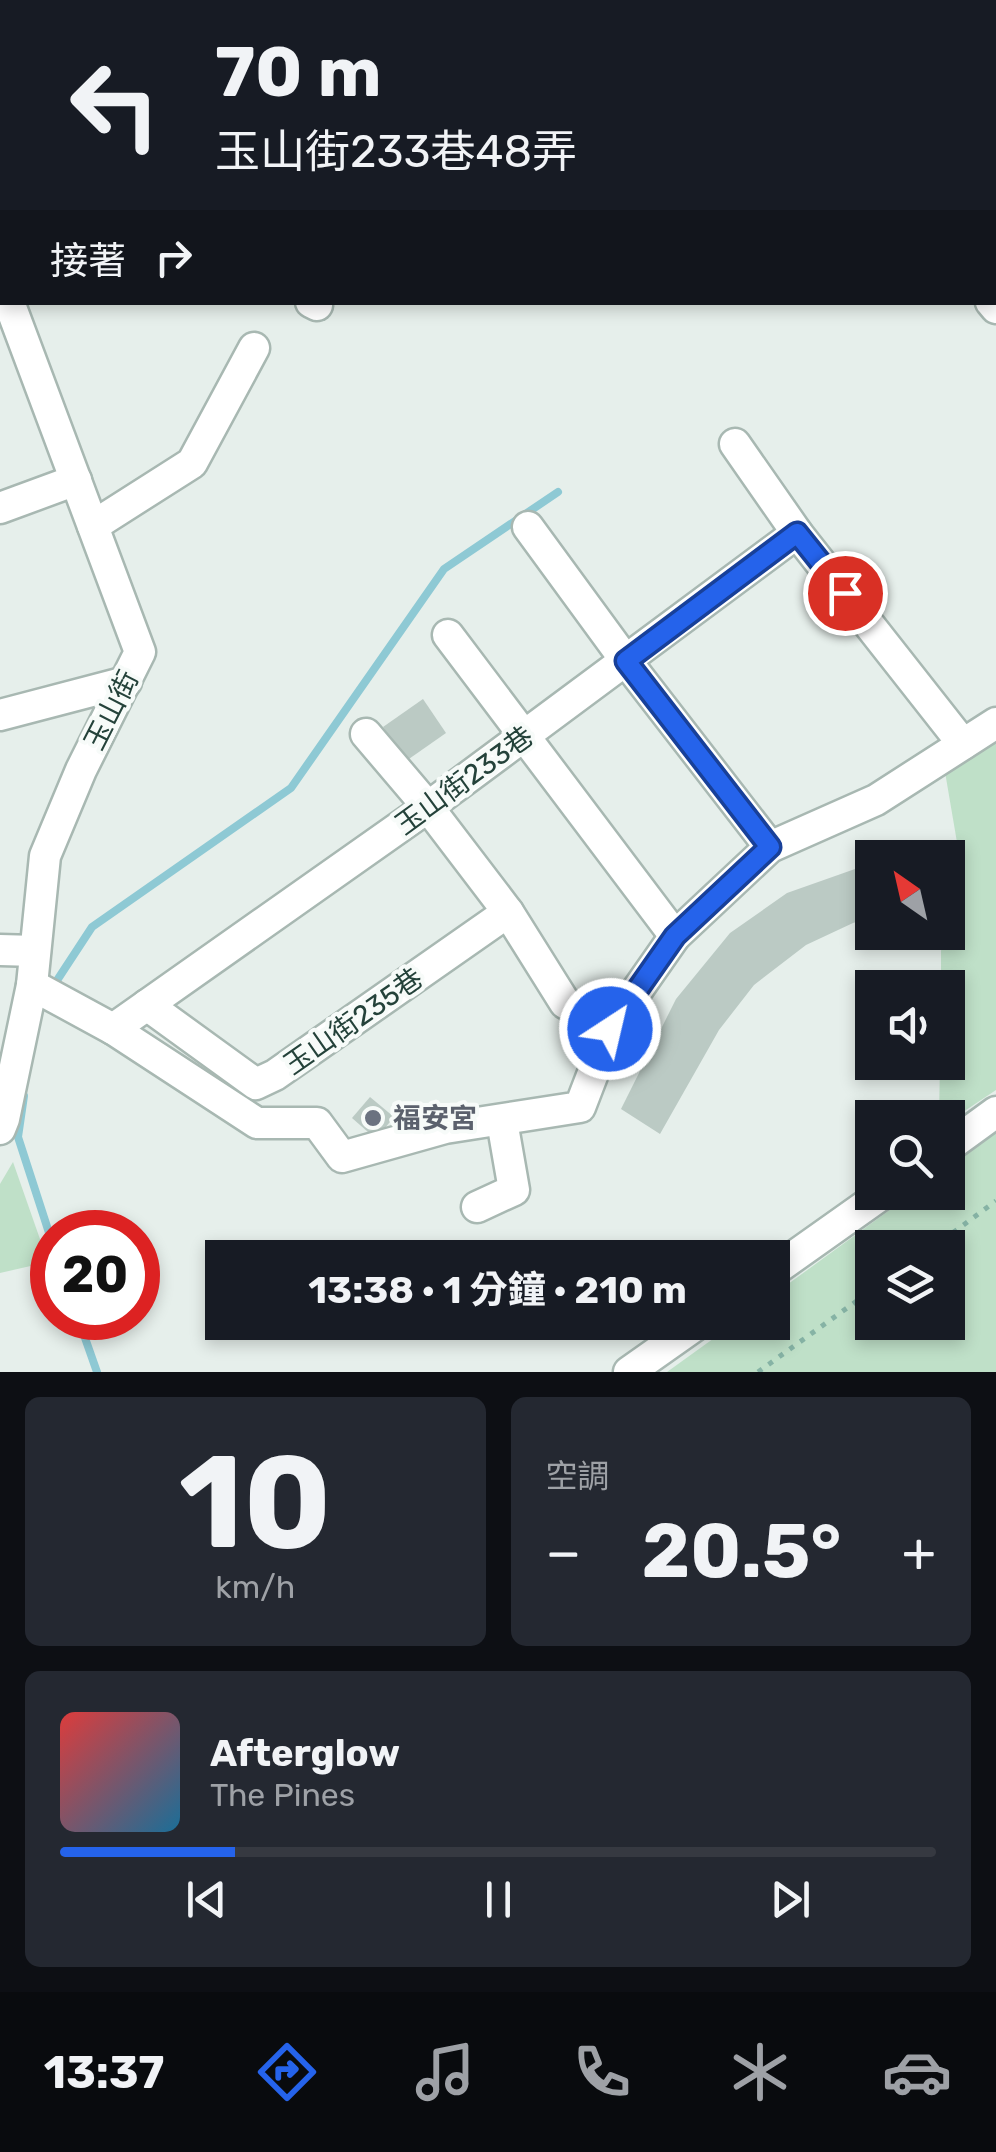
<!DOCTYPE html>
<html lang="zh-TW">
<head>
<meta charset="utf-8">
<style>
	:root { --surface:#171b24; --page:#242831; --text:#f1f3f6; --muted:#9ea1a6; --line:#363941; --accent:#2563eb }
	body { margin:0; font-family:Rubik,"Noto Sans TC",sans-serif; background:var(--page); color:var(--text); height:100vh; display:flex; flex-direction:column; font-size:38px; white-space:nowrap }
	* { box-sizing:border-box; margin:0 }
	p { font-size:32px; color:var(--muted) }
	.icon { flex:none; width:55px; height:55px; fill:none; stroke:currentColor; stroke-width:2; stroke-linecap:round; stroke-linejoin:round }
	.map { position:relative; height:1372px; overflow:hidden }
	.drawer { display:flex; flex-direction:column; gap:25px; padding:25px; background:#0d0f14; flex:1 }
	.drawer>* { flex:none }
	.guide { position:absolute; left:0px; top:0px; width:998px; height:305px; box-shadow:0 5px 15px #0003; background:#171b24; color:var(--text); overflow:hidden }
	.needle { width:65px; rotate:326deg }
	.buttons { position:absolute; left:855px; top:840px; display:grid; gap:20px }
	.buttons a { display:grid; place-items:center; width:110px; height:110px; border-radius:0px; background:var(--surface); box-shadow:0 5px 15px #0003; font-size:50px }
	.speed { position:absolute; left:30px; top:1210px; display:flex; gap:20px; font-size:50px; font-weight:700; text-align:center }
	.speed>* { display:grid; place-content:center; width:130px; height:130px; border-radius:50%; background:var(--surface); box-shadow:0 5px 15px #0003; line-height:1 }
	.speed .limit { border:15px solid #d22; background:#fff; color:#111 }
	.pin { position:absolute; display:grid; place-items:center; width:85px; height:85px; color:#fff; margin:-42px; border:5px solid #fff; border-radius:50%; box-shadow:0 2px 10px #0007 }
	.me { position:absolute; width:110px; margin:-55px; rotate:35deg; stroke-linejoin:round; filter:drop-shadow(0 0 8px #0008) }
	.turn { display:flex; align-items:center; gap:35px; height:210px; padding:0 50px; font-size:45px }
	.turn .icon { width:130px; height:130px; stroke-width:2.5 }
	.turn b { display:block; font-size:70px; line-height:85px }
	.then { display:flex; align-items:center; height:95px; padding:0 50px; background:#0003; gap:20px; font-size:38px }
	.big { font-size:75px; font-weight:700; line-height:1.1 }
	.drawer .widget { flex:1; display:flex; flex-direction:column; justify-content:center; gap:15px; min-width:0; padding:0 35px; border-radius:15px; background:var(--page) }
	.drawer .dial { align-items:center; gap:0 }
	.dial b { font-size:130px; line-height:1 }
	.song { display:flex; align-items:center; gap:30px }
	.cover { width:120px; height:120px; border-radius:15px; background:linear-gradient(135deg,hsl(0 70% 55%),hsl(200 70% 35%)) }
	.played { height:10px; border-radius:5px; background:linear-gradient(90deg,var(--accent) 20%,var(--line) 20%) }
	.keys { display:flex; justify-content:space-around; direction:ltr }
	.heat { display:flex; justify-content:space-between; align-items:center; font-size:55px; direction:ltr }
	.drawer .tiles { flex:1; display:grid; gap:25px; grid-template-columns:1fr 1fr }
	.widget:last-child { grid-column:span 2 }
	.trip { position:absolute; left:205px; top:1240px; width:585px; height:100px; border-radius:0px; background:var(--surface); box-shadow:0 5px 15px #0003; font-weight:700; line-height:100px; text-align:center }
	.dock { display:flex; height:160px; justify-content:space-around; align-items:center; background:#090b0e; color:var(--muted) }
	.dock .icon { width:70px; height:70px }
	.dock .active { color:var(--accent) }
	.dock b { font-size:45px; color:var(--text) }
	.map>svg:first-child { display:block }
	.green { fill:#bfe0c8; fill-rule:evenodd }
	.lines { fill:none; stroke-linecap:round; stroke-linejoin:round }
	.stream { stroke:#8ec9d4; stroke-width:8 }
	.building { fill:#bbcac4 }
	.minor-casing { stroke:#a8b8b2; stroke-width:35 }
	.path { stroke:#86b3a5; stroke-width:5; stroke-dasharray:5 8; stroke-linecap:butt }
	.minor { stroke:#fff; stroke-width:30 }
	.route-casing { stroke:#184099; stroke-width:25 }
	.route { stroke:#2563eb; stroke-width:18 }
	.worship-dot { fill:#6b7280; stroke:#f7fbf9; stroke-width:4 }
	.labels { text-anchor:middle; stroke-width:8; stroke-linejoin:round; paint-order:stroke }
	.street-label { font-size:28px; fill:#24423a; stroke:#f7fbf9 }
	.worship-label { font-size:28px; font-weight:bold; fill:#5b616d; stroke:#f7fbf9; text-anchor:start }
</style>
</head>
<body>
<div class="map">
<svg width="996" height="1372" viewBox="0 0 996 1372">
	<rect width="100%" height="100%" fill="#e6efeb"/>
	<g class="green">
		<path d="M996,738V1090L948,1122V1118H939L940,1063L948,1062V988L941,987V951L944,933L948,932V916L959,854L945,772Z"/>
		<path d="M996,1132V1372H667L735,1323L772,1322L773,1295L913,1193L948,1192V1168ZM872,1248H948V1322H872Z"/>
		<path d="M13,1162L48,1262L0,1273V1184Z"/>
	</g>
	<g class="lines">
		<g class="stream">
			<path d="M52,988L92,927L291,788L444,569L558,492"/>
			<path d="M24,1096L18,1137L52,1242"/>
			<path d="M78,1318L97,1372"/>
		</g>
	</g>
	<g class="building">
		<path d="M423,699L446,733L406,761L383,727Z"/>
		<path d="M872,863V917L853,923L806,945L754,985L719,1030L660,1134L621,1109L676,999L730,933L787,893Z"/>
		<path d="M370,1097L394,1117L376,1139L352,1118Z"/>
	</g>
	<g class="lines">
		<g class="minor-casing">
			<g id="minor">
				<path d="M995,153L996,154"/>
				<path d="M0,167L2,168"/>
				<path d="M311,302L317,305"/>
				<path d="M991,302L996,308"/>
				<path d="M735,444L797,533L963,744"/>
				<path d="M0,508L76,480"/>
				<path d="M93,526L192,463L254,348"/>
				<path d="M528,527L626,661L770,847"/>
				<path d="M448,635L675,936"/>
				<path d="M0,715L126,682"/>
				<path d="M366,734L428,807L508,912L565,1003L610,1029"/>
				<path d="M0,950L35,951"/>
				<path d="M32,985L113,1029L428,807L797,533"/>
				<path d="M147,1005L256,1084L275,1075L508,912"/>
				<path d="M113,1029L257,1123H317L342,1157L445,1128L580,1107L610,1029L675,936L770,847L876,800L996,723"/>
				<path d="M0,1129L4,1119L32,985L45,856L81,770L140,652L9,302"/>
				<path d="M948,1147L996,1112"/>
				<path d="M477,1207L514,1190L502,1121"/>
				<path d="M772,1272L885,1192"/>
				<path d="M629,1372L700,1322"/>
			</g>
		</g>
		<g class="path">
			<path d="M259,0L263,2"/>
			<path d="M0,2L2,0"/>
			<path d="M932,1248L996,1201"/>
			<path d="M758,1372L872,1290"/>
		</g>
		<use href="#minor" class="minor"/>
	</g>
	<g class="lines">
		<g class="route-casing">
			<path id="route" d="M610,1029L675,936L770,847L626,661L797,533L845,593"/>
		</g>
		<use href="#route" class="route"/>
	</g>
	<circle class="worship-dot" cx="373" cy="1118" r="10"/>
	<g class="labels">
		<g class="street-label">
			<text transform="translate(111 710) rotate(-63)" y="10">玉山街</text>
			<text transform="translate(464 780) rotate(-36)" y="10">玉山街233巷</text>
			<text transform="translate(353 1021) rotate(-35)" y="10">玉山街235巷</text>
		</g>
		<g class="worship-label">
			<text x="393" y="1128">福安宮</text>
		</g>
	</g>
</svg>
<div class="buttons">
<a><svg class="needle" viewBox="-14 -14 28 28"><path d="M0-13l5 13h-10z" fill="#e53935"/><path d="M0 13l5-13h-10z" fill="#9ea1a6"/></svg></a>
<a><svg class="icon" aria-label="sound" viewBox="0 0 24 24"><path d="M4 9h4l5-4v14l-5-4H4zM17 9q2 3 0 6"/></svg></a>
<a><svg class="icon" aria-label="search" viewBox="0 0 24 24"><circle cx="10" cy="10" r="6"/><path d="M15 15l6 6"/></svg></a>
<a><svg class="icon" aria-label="layers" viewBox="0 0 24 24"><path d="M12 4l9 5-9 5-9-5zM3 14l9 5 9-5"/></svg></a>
</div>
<div class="speed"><div class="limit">20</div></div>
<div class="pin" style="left:845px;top:593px;background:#d93025"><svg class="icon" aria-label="arrive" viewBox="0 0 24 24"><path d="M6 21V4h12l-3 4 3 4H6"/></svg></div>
<svg class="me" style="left:610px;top:1029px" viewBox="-20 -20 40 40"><circle r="17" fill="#2563eb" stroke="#fff" stroke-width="3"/><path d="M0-11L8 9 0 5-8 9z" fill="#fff"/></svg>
<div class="trip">13:38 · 1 分鐘 · 210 m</div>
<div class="guide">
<div class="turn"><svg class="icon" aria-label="left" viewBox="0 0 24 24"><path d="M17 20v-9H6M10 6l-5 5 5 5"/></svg><div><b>70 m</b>玉山街233巷48弄</div></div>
<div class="then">接著<svg class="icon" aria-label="right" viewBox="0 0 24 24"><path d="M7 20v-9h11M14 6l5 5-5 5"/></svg></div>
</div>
</div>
<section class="drawer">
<div class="tiles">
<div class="widget dial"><b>10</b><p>km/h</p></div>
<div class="widget"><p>空調</p>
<div class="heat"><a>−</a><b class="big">20.5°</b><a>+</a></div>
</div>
<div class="widget">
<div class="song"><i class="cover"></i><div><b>Afterglow</b><p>The Pines</p></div></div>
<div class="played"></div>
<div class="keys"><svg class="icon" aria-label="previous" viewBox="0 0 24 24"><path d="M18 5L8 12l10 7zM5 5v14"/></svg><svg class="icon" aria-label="pause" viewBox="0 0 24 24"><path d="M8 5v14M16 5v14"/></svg><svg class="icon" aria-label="next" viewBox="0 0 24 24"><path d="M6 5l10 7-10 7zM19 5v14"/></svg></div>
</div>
</div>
</section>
<nav class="dock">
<b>13:37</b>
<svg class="icon active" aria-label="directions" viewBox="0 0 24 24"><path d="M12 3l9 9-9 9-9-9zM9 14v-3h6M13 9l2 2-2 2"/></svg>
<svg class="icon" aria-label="music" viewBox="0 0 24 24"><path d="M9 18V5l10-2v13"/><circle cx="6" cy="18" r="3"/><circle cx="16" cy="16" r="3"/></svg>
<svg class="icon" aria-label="phone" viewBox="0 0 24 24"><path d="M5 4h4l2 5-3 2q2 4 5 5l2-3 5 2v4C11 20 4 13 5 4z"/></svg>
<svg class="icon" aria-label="climate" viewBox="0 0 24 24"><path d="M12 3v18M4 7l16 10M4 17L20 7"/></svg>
<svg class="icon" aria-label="car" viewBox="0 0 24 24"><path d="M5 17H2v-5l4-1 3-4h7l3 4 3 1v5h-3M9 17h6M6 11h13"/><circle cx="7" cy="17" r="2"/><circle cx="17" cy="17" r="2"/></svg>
</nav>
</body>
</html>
